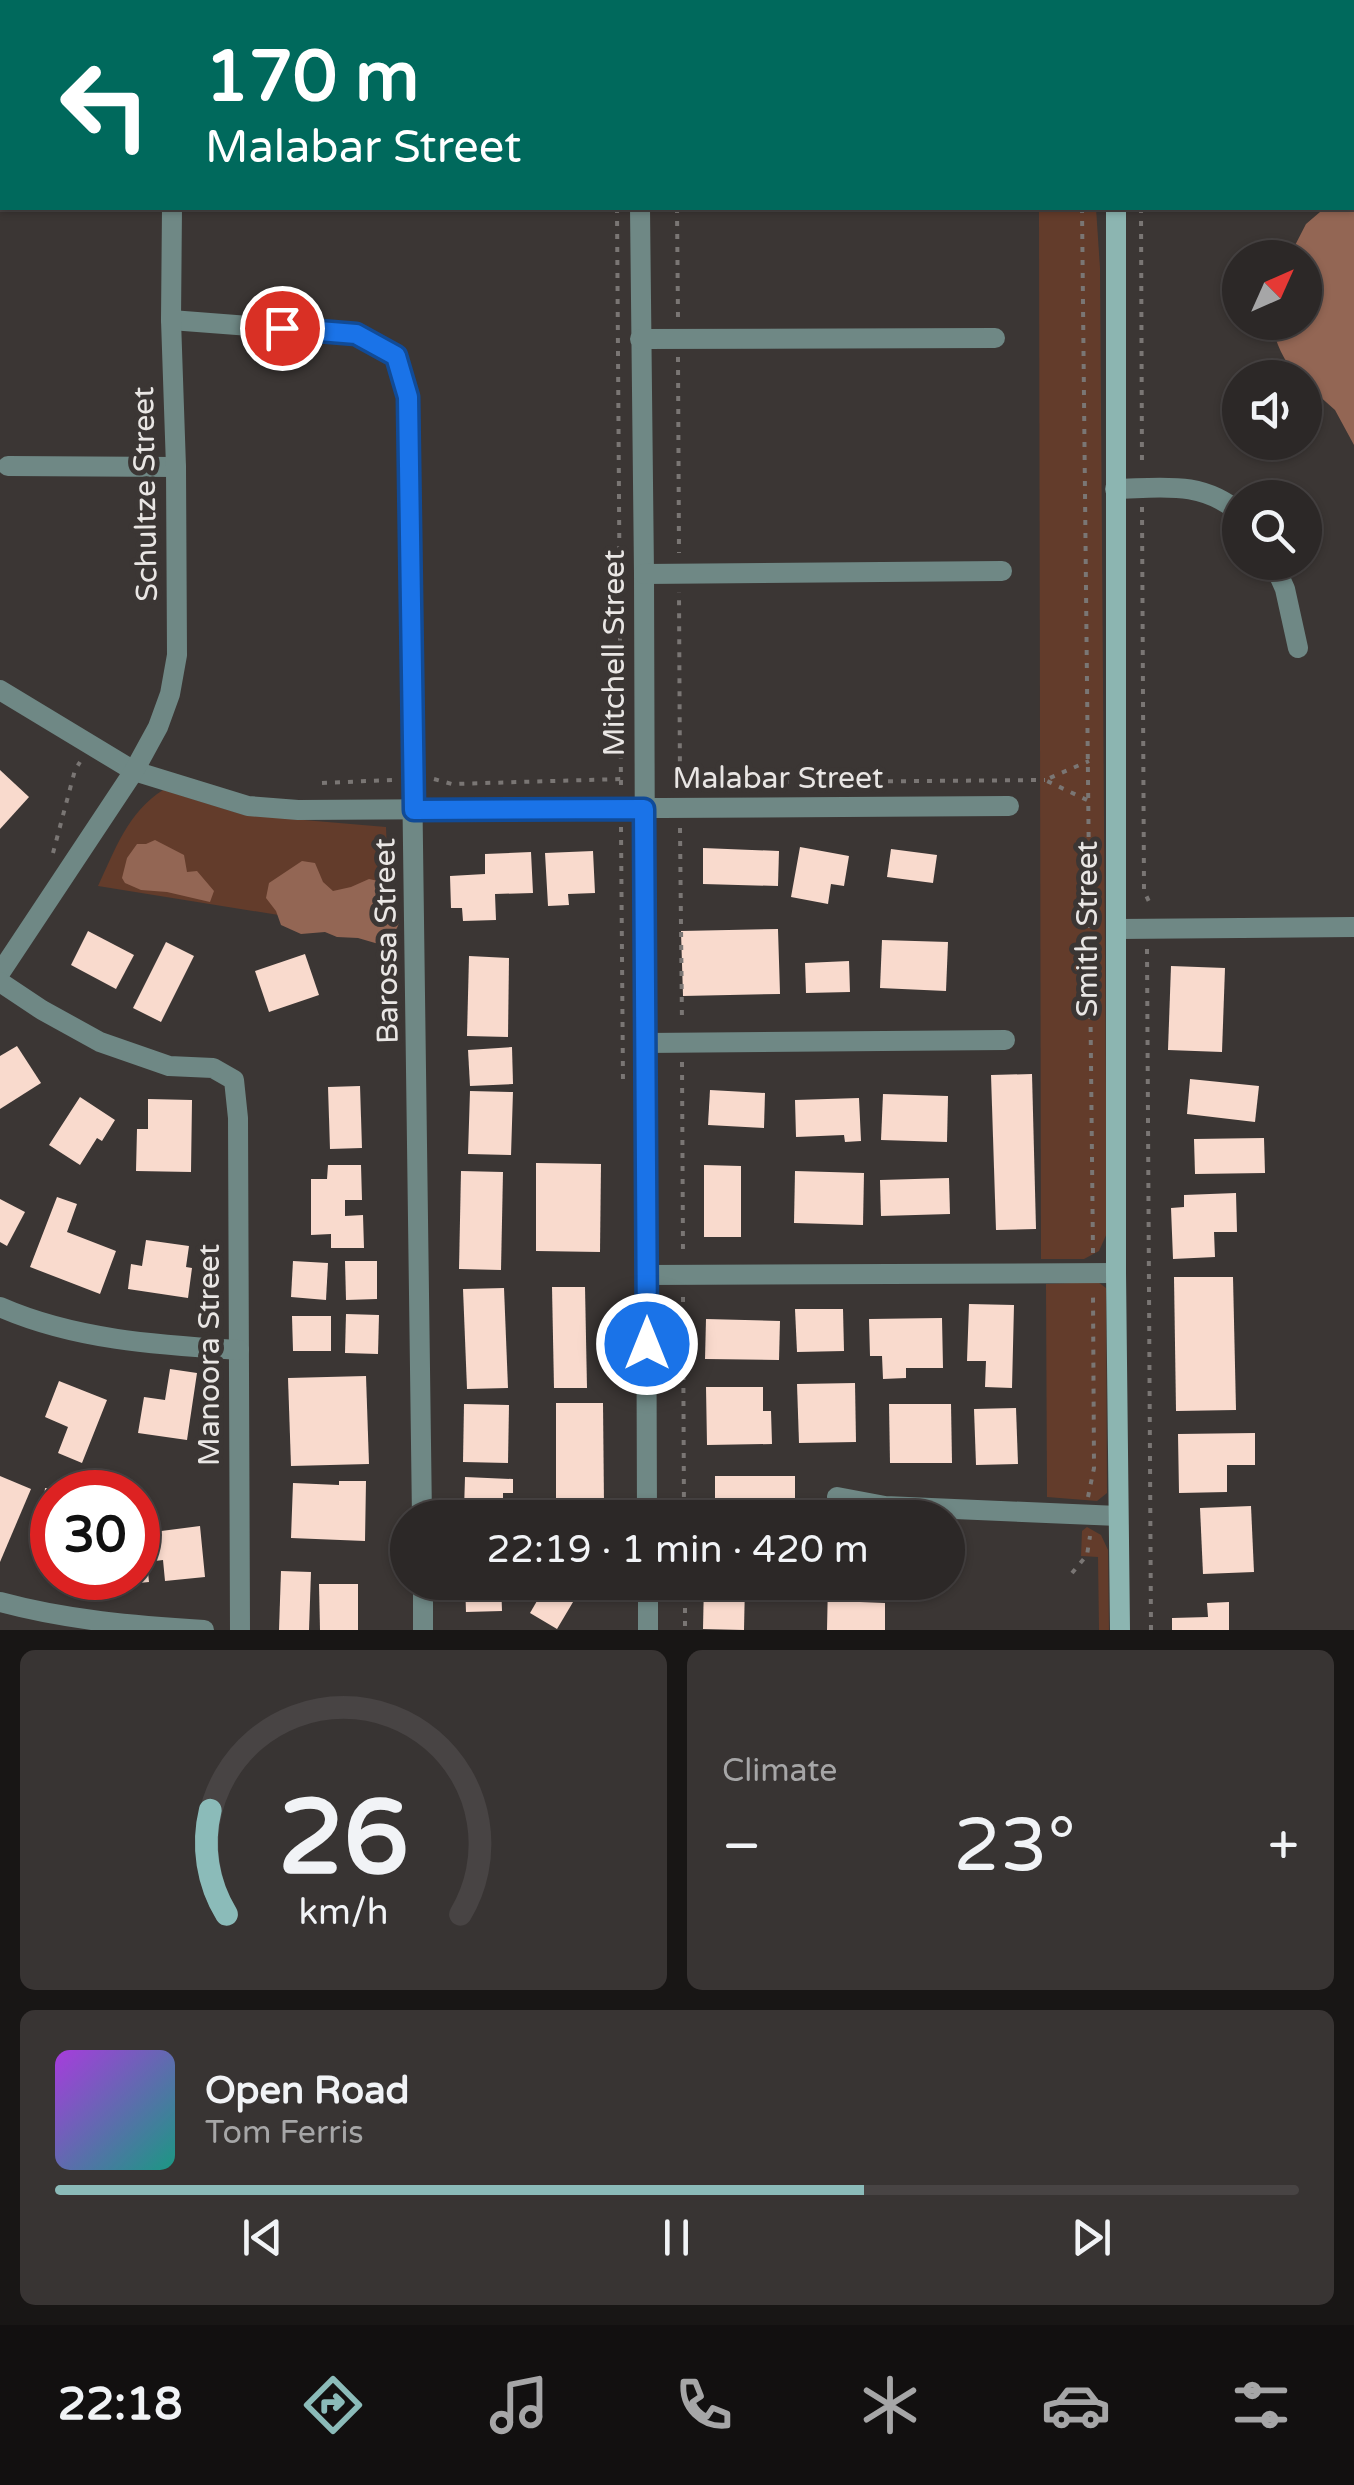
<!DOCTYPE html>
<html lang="en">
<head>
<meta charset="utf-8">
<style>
	:root { --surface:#2c2827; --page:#383433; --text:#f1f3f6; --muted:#a6a6a7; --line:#484444; --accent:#8bbbb9 }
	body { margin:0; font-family:"Varela Round",sans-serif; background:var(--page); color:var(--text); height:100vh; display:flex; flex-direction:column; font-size:38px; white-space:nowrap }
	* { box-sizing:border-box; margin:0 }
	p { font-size:32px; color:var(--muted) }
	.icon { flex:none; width:55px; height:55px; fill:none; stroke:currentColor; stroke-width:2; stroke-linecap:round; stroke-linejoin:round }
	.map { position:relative; height:1630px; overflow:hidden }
	.details { display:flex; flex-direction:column; gap:20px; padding:20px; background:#181615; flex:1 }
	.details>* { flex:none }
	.hud { position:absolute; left:0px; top:0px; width:1355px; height:210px; box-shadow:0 2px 8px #0004,0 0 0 2px var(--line); background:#00695c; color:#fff; overflow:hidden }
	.needle { width:65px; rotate:45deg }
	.fabs { position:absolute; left:1222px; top:240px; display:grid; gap:20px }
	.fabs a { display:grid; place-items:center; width:100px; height:100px; border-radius:50%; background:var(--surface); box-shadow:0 2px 8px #0004,0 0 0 2px var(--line); font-size:50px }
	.speed { position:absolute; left:30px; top:1470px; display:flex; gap:20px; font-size:50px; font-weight:700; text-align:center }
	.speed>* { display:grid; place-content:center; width:130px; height:130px; border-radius:50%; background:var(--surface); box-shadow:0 2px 8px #0004,0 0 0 2px var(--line); line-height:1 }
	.speed .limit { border:15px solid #d22; background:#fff; color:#111 }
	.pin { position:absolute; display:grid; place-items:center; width:85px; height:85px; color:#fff; margin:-42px; border:5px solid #fff; border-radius:50%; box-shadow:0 2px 10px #0007 }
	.me { position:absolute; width:110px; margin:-55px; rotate:0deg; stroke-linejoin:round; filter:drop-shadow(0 0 8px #0008) }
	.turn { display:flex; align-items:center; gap:35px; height:210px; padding:0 40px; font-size:45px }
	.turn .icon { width:130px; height:130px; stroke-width:2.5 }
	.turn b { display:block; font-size:70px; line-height:85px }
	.big { font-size:75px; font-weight:600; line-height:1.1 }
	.details .card { flex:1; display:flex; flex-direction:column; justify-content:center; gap:15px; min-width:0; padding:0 35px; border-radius:15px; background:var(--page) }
	.details .dial { align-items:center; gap:0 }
	.dial svg { height:260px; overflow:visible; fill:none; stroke:var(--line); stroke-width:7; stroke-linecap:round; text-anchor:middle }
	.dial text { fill:var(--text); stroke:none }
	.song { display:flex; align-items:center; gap:30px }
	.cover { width:120px; height:120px; border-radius:15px; background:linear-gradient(135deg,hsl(280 70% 55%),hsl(170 70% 35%)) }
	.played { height:10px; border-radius:5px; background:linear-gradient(90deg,var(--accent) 65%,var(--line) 65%) }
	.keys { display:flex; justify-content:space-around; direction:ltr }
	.heat { display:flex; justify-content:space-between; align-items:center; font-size:55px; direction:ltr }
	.details .tiles { flex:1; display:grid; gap:20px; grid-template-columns:1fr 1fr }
	.card:last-child { grid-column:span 2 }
	.trip { position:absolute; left:390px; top:1500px; width:575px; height:100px; border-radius:50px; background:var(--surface); box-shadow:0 2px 8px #0004,0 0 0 2px var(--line); font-weight:600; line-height:100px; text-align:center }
	.tab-bar { display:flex; height:160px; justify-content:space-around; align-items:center; background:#121010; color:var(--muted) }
	.tab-bar .icon { width:70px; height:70px }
	.tab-bar .on { color:var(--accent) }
	.tab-bar b { font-size:45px; color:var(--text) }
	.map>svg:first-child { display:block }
	.green { fill:#633c2b }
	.forest { fill:#936654 }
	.building { fill:#f9dacd }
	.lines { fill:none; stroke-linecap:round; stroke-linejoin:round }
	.path { stroke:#7a7674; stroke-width:4; stroke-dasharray:5 8; stroke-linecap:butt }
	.street { stroke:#6f8885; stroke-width:20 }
	.secondary { stroke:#8cb5b1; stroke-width:20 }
	.route-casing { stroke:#114b97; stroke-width:25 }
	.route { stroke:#1a73e8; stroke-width:18 }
	.labels { text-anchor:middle; stroke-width:10; stroke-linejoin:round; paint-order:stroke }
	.street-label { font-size:30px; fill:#e9e6e4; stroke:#3b3634 }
</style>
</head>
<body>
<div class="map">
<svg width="1354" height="1630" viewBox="0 0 1354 1630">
	<rect width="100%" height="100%" fill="#3b3634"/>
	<g class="green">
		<path d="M41,0H1004V2H42Z"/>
		<path d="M1039,208H1096L1100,268L1107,1233L1099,1251L1084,1259H1041Z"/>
		<path d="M163,790L244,815L386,827L390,933L98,886C115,850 128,812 163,790Z"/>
		<path d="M1098,1282L1106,1288L1107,1493L1097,1501L1047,1497L1046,1284Z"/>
		<path d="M1087,1527L1101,1535L1108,1550L1109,1630H1099L1098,1557L1081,1556L1082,1531Z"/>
	</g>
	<g class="forest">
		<path d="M1354,190V445L1335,410L1317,394L1305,386V378L1296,377C1285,360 1274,343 1273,323L1305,322V258L1289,257L1306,224L1320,212L1327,208H1352Z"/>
		<path d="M155,840L184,855L187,872L197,871L214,891L210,902L167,892L141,890L125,883L122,878L127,858L137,844H146Z"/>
		<path d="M302,861L315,863L323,882L333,891L351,887L369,879L393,884C397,917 410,920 382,945L358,938L337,937L325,932L301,934L281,925L276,911L266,898L269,883Z"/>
	</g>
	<g class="building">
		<path d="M0,770L29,797L0,829Z"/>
		<path d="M800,847L849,856L844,886L831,884L828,904L791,897Z"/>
		<path d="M703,848L779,851L778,886L703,884Z"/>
		<path d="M891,849L937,855L933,883L887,877Z"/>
		<path d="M593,851L595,893L568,894L569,905L548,906L545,853Z"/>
		<path d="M531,852L533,893L495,894L496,920L463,921L462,908H451L450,876L485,874V854Z"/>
		<path d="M778,929L780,994L683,996L681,931Z"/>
		<path d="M88,931L134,955L116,989L71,965Z"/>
		<path d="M882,940L948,942L946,991L880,988Z"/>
		<path d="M166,942L194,956L161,1022L133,1008Z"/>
		<path d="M305,954L319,995L269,1012L255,971Z"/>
		<path d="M469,956L509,958L508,1037L467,1036Z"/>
		<path d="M849,961L850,992L806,993L805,963Z"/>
		<path d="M1171,966L1225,968L1222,1052L1168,1050Z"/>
		<path d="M17,1046L41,1083L0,1109V1056Z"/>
		<path d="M512,1047L513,1084L470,1086L468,1050Z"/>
		<path d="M1032,1074L1036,1229L996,1230L991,1075Z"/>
		<path d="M1190,1079L1259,1086L1255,1122L1187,1114Z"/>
		<path d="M360,1086L362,1148L330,1149L328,1087Z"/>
		<path d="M710,1090L765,1093L764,1128L708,1125Z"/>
		<path d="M470,1091L513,1092L511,1155L468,1154Z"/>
		<path d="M883,1094L948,1096L947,1142L881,1140Z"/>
		<path d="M80,1097L115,1120L102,1141L97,1138L80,1165L49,1145Z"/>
		<path d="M859,1098L861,1141L845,1142L844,1135L796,1137L795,1100Z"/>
		<path d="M148,1099L192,1100L191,1172L136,1171L137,1129H148Z"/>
		<path d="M1264,1138L1265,1173L1195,1174L1194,1139Z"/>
		<path d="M536,1163L601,1164L600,1252L536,1251Z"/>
		<path d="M328,1165H361L362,1200H345V1216L363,1215L364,1248H331V1234L311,1235V1179H327Z"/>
		<path d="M704,1165L741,1166V1237H704Z"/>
		<path d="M461,1171L503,1172L501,1270L459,1269Z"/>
		<path d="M795,1171L864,1173L863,1225L794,1223Z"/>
		<path d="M949,1178L950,1214L881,1216L880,1180Z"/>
		<path d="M1236,1193L1237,1232H1214L1215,1257L1173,1259L1171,1208L1184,1207V1195Z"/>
		<path d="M57,1197L77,1204L67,1232L116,1251L100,1294L30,1267Z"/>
		<path d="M0,1199L25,1212L7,1246L0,1242Z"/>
		<path d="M146,1240L189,1246L186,1267L192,1268L188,1298L128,1289L131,1264L142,1266Z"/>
		<path d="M293,1261L328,1263L326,1300L291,1297Z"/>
		<path d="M345,1261H377V1299L346,1300Z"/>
		<path d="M1174,1277H1233L1236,1410L1176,1411Z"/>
		<path d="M552,1287H585L587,1388H554Z"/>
		<path d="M504,1288L508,1388L467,1389L463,1289Z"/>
		<path d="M969,1304L1014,1305L1012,1388L985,1387L986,1361H967Z"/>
		<path d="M795,1309H843L844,1351L797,1352Z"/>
		<path d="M346,1314L379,1315L378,1354L345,1353Z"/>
		<path d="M292,1316H331V1351H293Z"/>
		<path d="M942,1318L943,1368H906V1378L883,1379L882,1356H870L869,1319Z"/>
		<path d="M706,1319L780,1321L779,1360L705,1359Z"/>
		<path d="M170,1369L197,1373L187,1440L138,1433L144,1397L165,1400Z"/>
		<path d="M366,1376L369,1464L291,1466L288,1378Z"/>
		<path d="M59,1381L107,1400L82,1463L58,1453L68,1427L45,1417Z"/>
		<path d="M855,1383L856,1442L799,1443L797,1384Z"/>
		<path d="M706,1387H763V1411H771L772,1444L707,1445Z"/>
		<path d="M556,1403H603L604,1505H556Z"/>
		<path d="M464,1404L509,1405L508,1463L463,1462Z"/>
		<path d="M889,1404H951L952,1463H890Z"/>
		<path d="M1016,1408L1018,1464L976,1465L974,1409Z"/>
		<path d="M1255,1433V1465H1227V1492L1179,1493L1178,1434Z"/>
		<path d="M0,1476L31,1489L0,1562Z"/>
		<path d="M715,1476H795V1518H757V1502H715Z"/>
		<path d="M465,1477L513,1479V1493H503V1511L464,1510Z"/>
		<path d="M339,1481H366L365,1541L291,1538L293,1483L339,1485Z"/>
		<path d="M45,1488L66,1490L65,1492H52V1563L37,1562Z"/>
		<path d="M1251,1506L1254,1572L1203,1574L1200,1508Z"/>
		<path d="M200,1526L205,1577L165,1581L163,1560L147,1562L149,1582L129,1584V1578H138V1534Z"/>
		<path d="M281,1571L311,1572L309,1630H279Z"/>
		<path d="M465,1582H501L502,1611L466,1612Z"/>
		<path d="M548,1582H564L579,1592L557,1629L530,1613Z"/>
		<path d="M704,1582L745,1583L744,1630L703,1629Z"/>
		<path d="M767,1582H808V1601L766,1600Z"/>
		<path d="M828,1582H861L860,1602L885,1603V1630H827Z"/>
		<path d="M319,1584H358V1630H320Z"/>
		<path d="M1229,1602V1630H1172V1618L1208,1617L1207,1603Z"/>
	</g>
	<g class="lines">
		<g class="path">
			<path d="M161,2V0"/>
			<path d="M617,208L621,788"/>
			<path d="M677,208L678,318"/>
			<path d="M1082,208L1093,1253"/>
			<path d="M1141,208L1142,468"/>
			<path d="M678,357L679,553"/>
			<path d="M1142,507L1144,891L1151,906"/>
			<path d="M434,779L452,784L621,779L622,781"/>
			<path d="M322,783L392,780"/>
			<path d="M680,783L1045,780"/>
			<path d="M677,786L680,783L679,592"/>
			<path d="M1087,800L1045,780L1089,761"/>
			<path d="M621,827L623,1083"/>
			<path d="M680,828L682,1023"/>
			<path d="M53,853L75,770L80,762"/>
			<path d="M1147,949L1151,1630"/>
			<path d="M682,1062L683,1253"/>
			<path d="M683,1297L684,1518"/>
			<path d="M1088,1497L1094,1468L1093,1292"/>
			<path d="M1072,1573L1087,1555L1090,1536"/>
			<path d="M685,1582V1630"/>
		</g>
		<g class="street">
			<path d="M661,0V2"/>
			<path d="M34,2V0"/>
			<path d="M609,2V0"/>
			<path d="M640,208L644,574L647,1518"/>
			<path d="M171,320L356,334L397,357L407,397L422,1518"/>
			<path d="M640,339L995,338"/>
			<path d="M8,466L176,467"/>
			<path d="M1115,489C1162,488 1201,480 1240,513"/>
			<path d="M1273,562L1285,589L1298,648"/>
			<path d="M644,574L1002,571"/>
			<path d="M0,690L134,771L248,806L298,810L1009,806"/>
			<path d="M1118,929L1354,927"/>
			<path d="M0,973L134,771L158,727L170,694L177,655L176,467L171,320L172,208"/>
			<path d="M0,982L42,1010L100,1042L169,1066L213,1068L234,1080L238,1118L240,1630"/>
			<path d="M645,1043L1005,1040"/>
			<path d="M647,1275L1116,1273"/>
			<path d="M0,1307C75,1340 159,1345 239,1350"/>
			<path d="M837,1497L885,1506L1118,1516"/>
			<path d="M423,1582V1630"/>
			<path d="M648,1582V1630"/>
			<path d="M0,1602C66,1620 136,1626 204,1630"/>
		</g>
		<g class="secondary">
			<path d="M1122,0V2"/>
			<path d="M1025,2V0"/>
			<path d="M1116,208V1273L1120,1630"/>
		</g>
	</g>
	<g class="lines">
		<g class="route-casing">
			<path id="route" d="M282,328L356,334L396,356L408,397L414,810L644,809L647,1344"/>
		</g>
		<use href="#route" class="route"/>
	</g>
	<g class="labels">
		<g class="street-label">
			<text transform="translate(145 494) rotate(-91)" y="10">Schultze Street</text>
			<text transform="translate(614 653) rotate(-90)" y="10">Mitchell Street</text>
			<text x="778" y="788">Malabar Street</text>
			<text transform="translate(1087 929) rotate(-90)" y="10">Smith Street</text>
			<text transform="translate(386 941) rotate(-91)" y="10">Barossa Street</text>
			<text transform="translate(209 1355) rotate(-90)" y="10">Manoora Street</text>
		</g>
	</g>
</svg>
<div class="fabs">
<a><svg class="needle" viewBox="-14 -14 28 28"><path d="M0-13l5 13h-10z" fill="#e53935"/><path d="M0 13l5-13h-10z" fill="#a6a6a7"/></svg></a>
<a><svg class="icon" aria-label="sound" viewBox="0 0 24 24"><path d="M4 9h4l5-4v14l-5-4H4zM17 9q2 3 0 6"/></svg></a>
<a><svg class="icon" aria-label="search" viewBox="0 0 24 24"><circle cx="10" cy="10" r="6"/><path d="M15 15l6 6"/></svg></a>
</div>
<div class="speed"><div class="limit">30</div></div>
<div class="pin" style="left:282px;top:328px;background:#d93025"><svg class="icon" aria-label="arrive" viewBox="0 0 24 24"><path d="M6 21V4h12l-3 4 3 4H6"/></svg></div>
<svg class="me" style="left:647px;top:1344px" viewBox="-20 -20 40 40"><circle r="17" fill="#1a73e8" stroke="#fff" stroke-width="3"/><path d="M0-11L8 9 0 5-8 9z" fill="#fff"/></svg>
<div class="trip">22:19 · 1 min · 420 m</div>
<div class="hud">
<div class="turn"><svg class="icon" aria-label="left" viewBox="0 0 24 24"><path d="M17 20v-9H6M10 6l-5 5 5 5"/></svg><div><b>170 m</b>Malabar Street</div></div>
</div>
</div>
<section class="details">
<div class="tiles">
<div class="card dial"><svg viewBox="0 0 100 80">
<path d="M14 69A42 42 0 1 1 86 69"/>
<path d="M14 69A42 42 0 0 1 9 37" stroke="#8bbbb9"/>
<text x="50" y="56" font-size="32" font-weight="700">26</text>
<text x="50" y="72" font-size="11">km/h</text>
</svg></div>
<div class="card"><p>Climate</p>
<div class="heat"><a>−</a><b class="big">23°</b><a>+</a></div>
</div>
<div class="card">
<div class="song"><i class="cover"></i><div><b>Open Road</b><p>Tom Ferris</p></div></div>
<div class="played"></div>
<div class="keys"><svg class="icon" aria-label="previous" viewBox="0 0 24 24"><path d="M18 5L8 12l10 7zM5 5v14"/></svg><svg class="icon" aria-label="pause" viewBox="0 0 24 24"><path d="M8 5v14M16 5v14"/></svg><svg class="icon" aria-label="next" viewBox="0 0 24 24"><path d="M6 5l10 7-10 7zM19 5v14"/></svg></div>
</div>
</div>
</section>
<nav class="tab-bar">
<b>22:18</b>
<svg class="icon on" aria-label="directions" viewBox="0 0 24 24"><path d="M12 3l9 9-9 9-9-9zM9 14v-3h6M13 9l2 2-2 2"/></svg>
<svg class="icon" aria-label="music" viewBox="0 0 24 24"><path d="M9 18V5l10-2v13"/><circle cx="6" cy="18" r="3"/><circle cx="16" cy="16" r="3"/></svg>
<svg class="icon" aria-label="phone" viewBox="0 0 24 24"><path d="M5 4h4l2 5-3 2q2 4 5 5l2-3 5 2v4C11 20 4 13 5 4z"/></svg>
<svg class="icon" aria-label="climate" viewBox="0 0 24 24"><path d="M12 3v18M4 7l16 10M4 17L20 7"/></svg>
<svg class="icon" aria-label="car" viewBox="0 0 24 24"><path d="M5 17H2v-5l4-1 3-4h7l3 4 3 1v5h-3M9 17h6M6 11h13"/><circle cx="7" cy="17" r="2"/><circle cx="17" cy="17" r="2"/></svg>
<svg class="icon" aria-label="filters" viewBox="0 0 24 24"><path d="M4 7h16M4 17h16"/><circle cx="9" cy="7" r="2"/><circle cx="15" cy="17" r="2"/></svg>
</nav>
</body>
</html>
